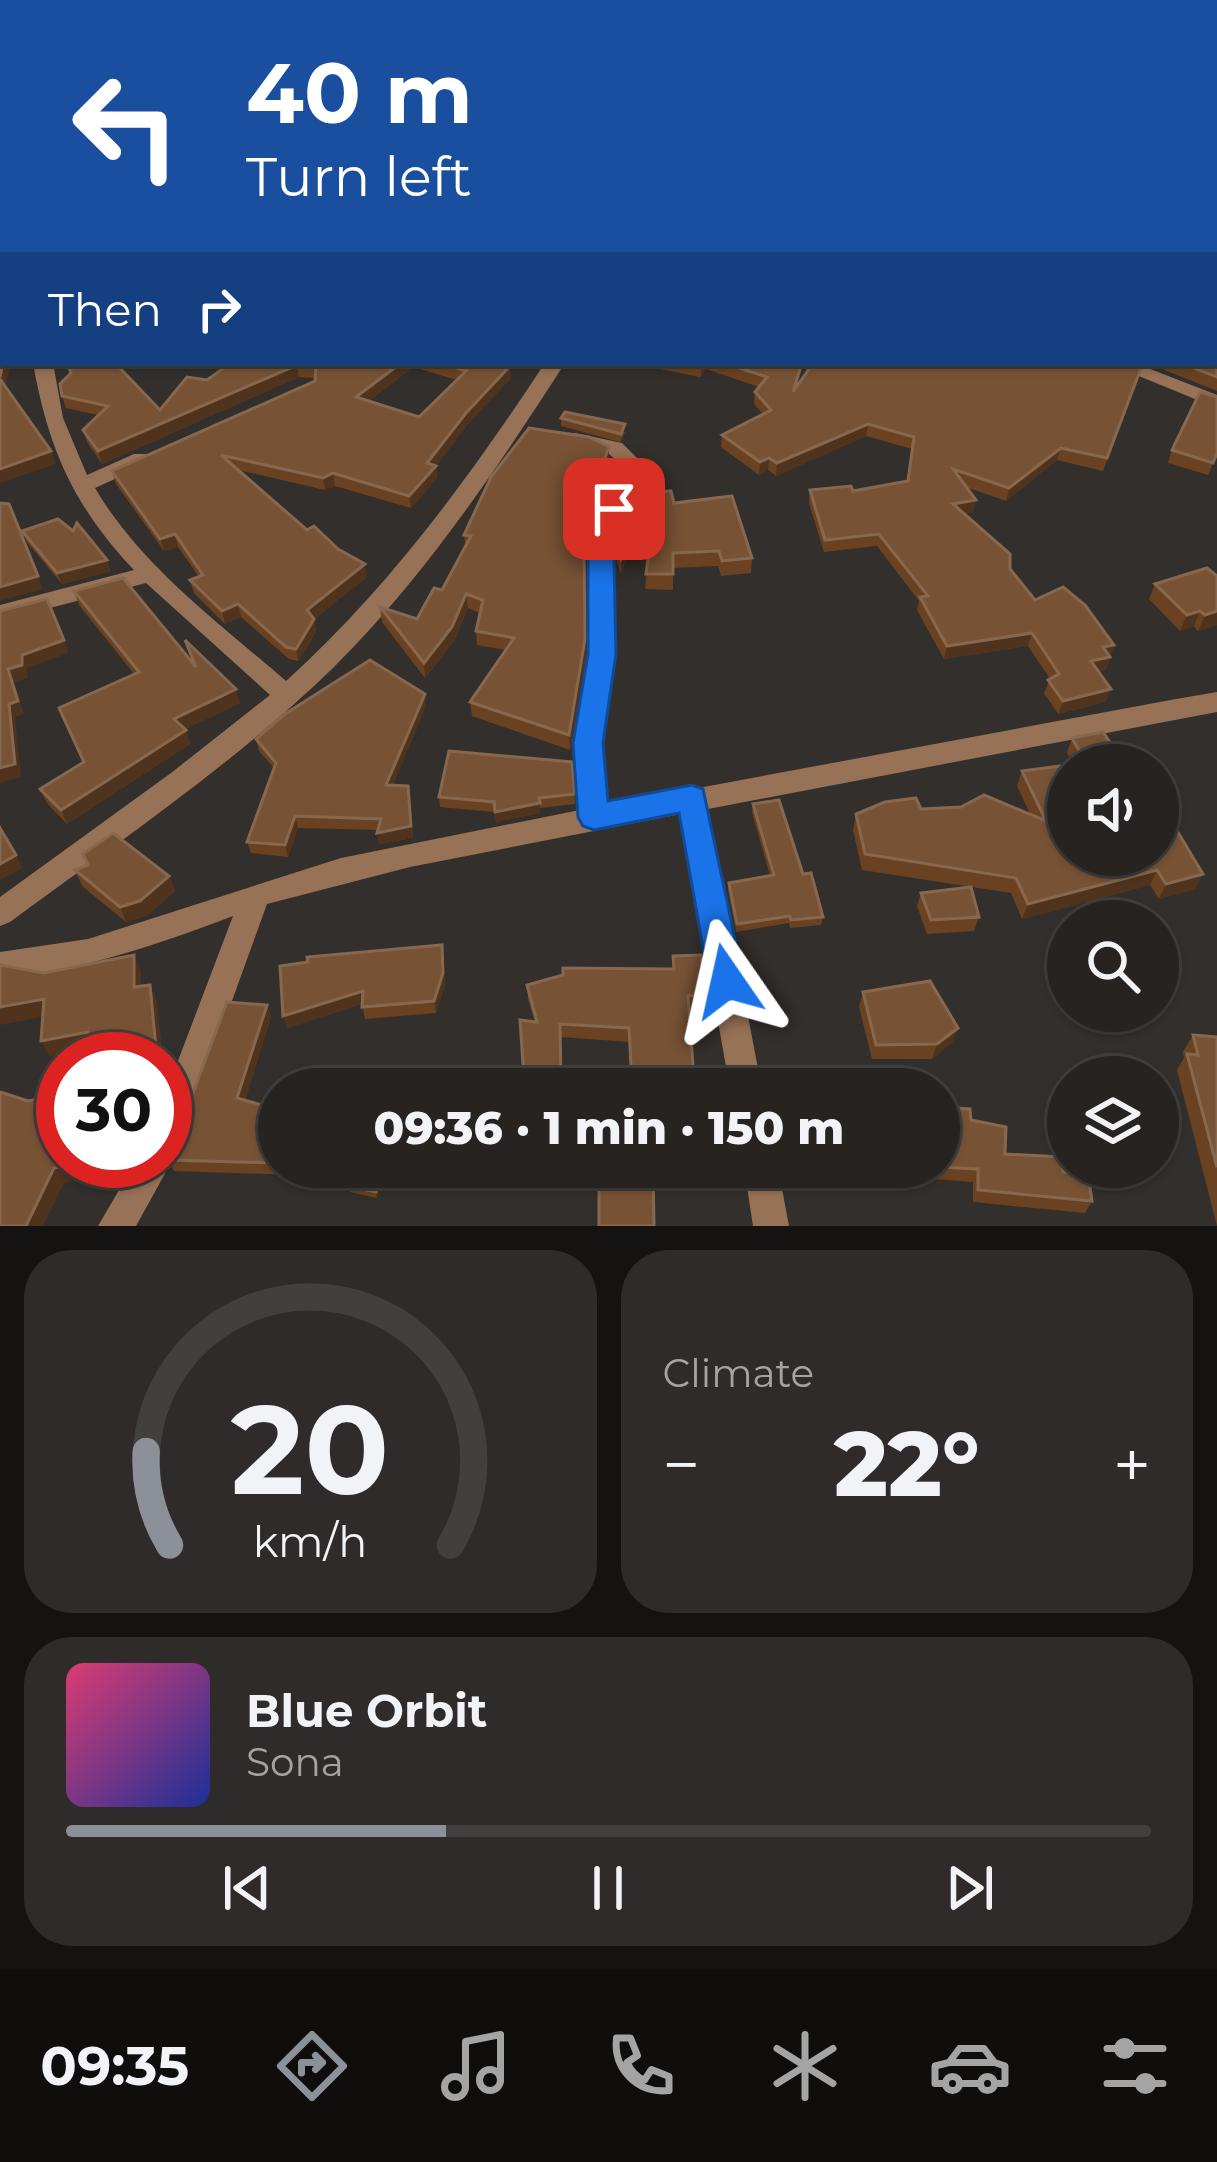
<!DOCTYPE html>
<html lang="en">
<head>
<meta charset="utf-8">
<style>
	:root { --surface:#262321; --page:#2e2b2a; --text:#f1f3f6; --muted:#a4a4a5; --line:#42403f; --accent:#8c9099 }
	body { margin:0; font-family:Montserrat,sans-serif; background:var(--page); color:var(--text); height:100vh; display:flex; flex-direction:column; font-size:45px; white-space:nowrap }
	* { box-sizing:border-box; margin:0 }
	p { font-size:39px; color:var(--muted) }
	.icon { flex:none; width:66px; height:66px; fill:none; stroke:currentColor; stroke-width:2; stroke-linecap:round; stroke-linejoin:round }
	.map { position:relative; height:1226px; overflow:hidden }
	.panel { display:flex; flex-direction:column; gap:24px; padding:24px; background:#151312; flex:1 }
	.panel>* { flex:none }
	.top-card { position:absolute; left:0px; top:0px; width:1218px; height:366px; box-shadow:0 3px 9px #0004,0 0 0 3px var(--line); background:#1a4fa0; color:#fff; overflow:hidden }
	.controls { position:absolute; left:1047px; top:744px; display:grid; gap:24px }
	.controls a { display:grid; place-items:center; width:132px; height:132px; border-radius:50%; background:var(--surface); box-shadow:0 3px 9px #0004,0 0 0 3px var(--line); font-size:60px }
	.speed { position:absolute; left:36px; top:1032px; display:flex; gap:24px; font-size:60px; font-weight:700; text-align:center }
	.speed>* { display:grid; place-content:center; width:156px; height:156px; border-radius:50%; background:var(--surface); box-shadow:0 3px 9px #0004,0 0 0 3px var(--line); line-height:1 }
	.speed .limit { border:18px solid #d22; background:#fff; color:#111 }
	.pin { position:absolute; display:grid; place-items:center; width:102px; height:102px; color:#fff; margin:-51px; border-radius:24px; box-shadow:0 6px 18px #0006 }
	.me { position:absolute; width:132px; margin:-66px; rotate:349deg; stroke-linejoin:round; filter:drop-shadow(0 0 9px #0008) }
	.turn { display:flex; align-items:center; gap:42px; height:252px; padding:0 48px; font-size:54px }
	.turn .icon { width:156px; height:156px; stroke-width:2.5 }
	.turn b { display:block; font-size:84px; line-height:102px }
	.then { display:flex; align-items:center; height:114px; padding:0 48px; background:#0003; gap:24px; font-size:45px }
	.big { font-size:90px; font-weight:800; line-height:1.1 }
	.panel .tile { flex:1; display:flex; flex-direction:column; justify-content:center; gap:18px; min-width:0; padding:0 42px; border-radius:48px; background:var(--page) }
	.panel .dial { align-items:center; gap:0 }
	.dial svg { height:312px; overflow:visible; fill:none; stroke:var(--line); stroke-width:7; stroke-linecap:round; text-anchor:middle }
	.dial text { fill:var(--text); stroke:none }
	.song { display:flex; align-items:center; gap:36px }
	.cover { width:144px; height:144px; border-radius:18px; background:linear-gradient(135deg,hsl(340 70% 55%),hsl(230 70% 35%)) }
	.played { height:12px; border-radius:6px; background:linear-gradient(90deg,var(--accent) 35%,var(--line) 35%) }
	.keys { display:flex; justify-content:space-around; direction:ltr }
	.heat { display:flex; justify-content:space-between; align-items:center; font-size:66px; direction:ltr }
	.panel .tiles { flex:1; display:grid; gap:24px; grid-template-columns:1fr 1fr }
	.tile:last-child { grid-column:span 2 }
	.trip { position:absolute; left:258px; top:1068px; width:702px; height:120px; border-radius:60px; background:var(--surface); box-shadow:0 3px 9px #0004,0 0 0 3px var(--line); font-weight:800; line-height:120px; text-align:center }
	.tab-bar { display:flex; height:192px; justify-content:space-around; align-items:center; background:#0f0e0d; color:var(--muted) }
	.tab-bar .icon { width:84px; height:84px }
	.tab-bar .selected { color:var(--accent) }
	.tab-bar b { font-size:54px; color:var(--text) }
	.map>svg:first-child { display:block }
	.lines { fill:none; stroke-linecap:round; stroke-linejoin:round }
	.minor { fill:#987257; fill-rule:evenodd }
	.wall { fill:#6b4221; fill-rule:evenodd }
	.shaded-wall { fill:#4f331d }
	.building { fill:#775235; stroke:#87684e; stroke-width:3 }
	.route { fill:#1a73e8; stroke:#114b97; stroke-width:3 }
</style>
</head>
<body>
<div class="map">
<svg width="1217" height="1226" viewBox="0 0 1217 1226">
	<rect width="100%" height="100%" fill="#322f2c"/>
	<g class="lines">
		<g class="minor">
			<path d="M3,127V137L0,138V128Z"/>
			<path d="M0,186L3,187V201L0,200Z"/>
			<path d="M33,363H53L63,418L87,475L134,454H148L152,459L148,464L95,488C141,566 218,622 286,681C389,588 469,478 545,363H565C496,470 424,578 333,668C235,763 120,841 10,922L0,926V897L171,773L270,695L146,583L0,621V605L134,570C74,507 48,448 33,363Z"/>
			<path d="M1107,363H1135L1217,395V408Z"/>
			<path d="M575,433L622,443L639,460L617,520L613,561L614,654L601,743L607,805L1176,699L1217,692V712L708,809L762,1089H730L681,814L410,867L267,904L182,1139L177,1151L169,1154L172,1161L136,1226H98L136,1161H165V1095L233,916C156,945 82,971 0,978V952L88,939L341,858L580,810L575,743L590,654L589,561L595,520L617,461L608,453L568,443L565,439L568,435Z"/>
			<path d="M744,1167H778L789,1226H753Z"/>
		</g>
	</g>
	<g class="wall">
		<path d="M1217,50V391L1147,363H1215Z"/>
		<path d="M66,363H115L160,410L231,363H498L511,378L467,425L436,466L437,478L411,508L335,486L325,490L239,470L307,530L367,577L314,619L316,632L298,661L289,659L241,617L225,624L194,593L190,580L199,577L178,547L164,551L116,484L112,471L315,381V378L299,377L102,464L87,442L83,430L98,415L66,408L62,396L71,373ZM413,367L457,380L419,417L369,401Z"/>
		<path d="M630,363H758L798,385L1141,368L1103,471L1057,460L1006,501L966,487L973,512L964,514L1035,600L1114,645L1106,670L1099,671L1106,702L1058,714L1044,693L1050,679L1028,646L944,659L917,610L919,601L877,546L824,552L809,503L810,490L853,491L907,481L912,449L866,436L776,476L768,470L759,475L721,447L722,435L763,414L754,404L755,392L759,387L706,369L700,377Z"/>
		<path d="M561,418L625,432L620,442L561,426Z"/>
		<path d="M1172,450L1217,455L1208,475L1168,463Z"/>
		<path d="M609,460L592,510L585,560L586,654L570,750L472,716L470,702L506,650L477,645L476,631L480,613L468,608L454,641L425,678L382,622L380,607L417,619L442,590L465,546L464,535Z"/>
		<path d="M626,493L674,503L752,558L751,573L721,576L718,566L673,568V590L645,589L649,552L629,548L621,574L617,561L618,546Z"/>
		<path d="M22,531L111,571L62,584L27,542Z"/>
		<path d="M1207,568L1217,625L1198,631L1194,626L1180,631L1149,599L1155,584Z"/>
		<path d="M74,591L194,665L240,703L185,729L190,744L67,824L47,803L40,789L84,762L135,675L79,605Z"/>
		<path d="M426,706L393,785L408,786L413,838L379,844L378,830L298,828L288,857L251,853L247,842L274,768L259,751L256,739Z"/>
		<path d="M1072,738L1125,765L1073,764L1067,753Z"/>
		<path d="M572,762L575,804L540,808V813L496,822L495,812L440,807L439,797Z"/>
		<path d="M1022,771L1166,829L1203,874L1195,889L1159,899L1150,885L1022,919L1011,893L862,870L853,830L856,814L921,809L1030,814L1017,786Z"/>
		<path d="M753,804L803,874L823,917L821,925L790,928L789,923L736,932L728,890L729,883L770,876L752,812Z"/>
		<path d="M88,865L169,876L175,891L146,916L126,922L82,886L75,870Z"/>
		<path d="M921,893L979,917L974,931L927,934L917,906Z"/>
		<path d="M442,945L445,985L436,1013L365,1019L362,1004L287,1028Z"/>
		<path d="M673,956L705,995L703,1009H689L694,1079L631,1085L629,1042L561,1037V1089H524L520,1020L535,1022L528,999L527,985L673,969Z"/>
		<path d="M863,992L953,1042L932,1059H872L859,1007Z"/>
		<path d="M267,1005L271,1017L245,1100L276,1109L279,1119V1167H299L298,1175L174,1171L168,1160Z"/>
		<path d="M1193,1035L1217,1037V1226L1177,1070L1184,1058L1183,1052Z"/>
		<path d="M971,1120L1005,1154L1063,1172L1092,1201L1085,1213L973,1202V1182L853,1173L786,1182L783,1167H939Z"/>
		<path d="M354,1167H387L377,1198L350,1192L348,1186Z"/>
	</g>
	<g class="shaded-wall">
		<path d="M154,0H183L173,3H143Z"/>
		<path d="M198,0H225L215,3H198Z"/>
		<path d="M3,363H11L4,391L0,380Z"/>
		<path d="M401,363H413V367L358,409L356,397Z"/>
		<path d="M703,363H706V369L700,377Z"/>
		<path d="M297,365L299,377L102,464L98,451Z"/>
		<path d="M510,366L511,378L467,425L436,466L437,478L411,508L409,496L427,463L466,413Z"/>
		<path d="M868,424L866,436L776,476L777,463Z"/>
		<path d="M609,447V460L592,510L585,560L584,546L591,496Z"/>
		<path d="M1061,448L1057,460L1006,501L1009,488Z"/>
		<path d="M51,451L56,464L0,483V469Z"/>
		<path d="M769,458L768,470L759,475L760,462Z"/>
		<path d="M333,473L335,486L325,490L323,478Z"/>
		<path d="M976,500L973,512L950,517L953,504Z"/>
		<path d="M629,532V548L621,574V558Z"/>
		<path d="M175,534L178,547L164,551L160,539Z"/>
		<path d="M107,560L111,571L62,584L57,573Z"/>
		<path d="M365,564L367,577L314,619L316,632L298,661L296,649L307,610Z"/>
		<path d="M38,576L43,589L0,601V587Z"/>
		<path d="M466,594L468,608L454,641L425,678L424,663Z"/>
		<path d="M238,604L241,617L225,624L222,611Z"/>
		<path d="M1200,611L1194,626L1180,631L1187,615Z"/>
		<path d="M1217,611V625L1198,631L1205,615Z"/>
		<path d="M1032,633L1028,646L944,659L947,646Z"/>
		<path d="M585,639L586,654L570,750L569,735Z"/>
		<path d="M64,640L69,653L27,668L28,678L14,682L24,714L15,717L21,777L0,783V768L9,704L8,669L22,655Z"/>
		<path d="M1114,645L1106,670L1087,674L1091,661L1103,647Z"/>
		<path d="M236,689L240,703L178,733L174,719Z"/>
		<path d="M1111,689L1106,702L1058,714L1063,701Z"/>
		<path d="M425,694L426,706L388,797L386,785Z"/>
		<path d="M186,730L190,744L67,824L61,810Z"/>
		<path d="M408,786L413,838L379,844L377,833Z"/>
		<path d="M540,803V813L496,822L495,812Z"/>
		<path d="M295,816L298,828L288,857L285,845Z"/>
		<path d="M16,855L23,868L0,880V864Z"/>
		<path d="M1157,870L1150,885L1022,919L1028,904Z"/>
		<path d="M1203,874L1195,889L1159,899L1166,884Z"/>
		<path d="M169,876L175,891L146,916L126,922L120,907Z"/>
		<path d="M442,945L445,985L436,1013L434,1001Z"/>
		<path d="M134,955L141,971V1003L134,987Z"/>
		<path d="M150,985L157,1002L163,1059H157Z"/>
		<path d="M363,991L366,1003L287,1028L283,1016Z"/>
		<path d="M44,999L53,1015L0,1025V1007Z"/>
		<path d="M267,1005L271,1017L242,1109L237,1098Z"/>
		<path d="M958,1028L953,1042L932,1059L937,1044Z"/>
		<path d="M88,1032L97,1048L50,1057L41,1041Z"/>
		<path d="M69,1161H121L120,1163L79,1172L78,1180L64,1183L43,1226H26L54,1168Z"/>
		<path d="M383,1167H387L377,1198L376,1192Z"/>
	</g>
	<g class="building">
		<path d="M2,0H27L28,3H3V77L0,72V13Z"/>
		<path d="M71,0H81L86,3H59Z"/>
		<path d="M129,0H154L143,3H134Z"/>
		<path d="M352,0H428L426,3H351Z"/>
		<path d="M633,0H1061L1057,3H632Z"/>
		<path d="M1122,0H1217V25L1215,27V3H1119Z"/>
		<path d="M1215,50H1217V377L1181,363H1215Z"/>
		<path d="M0,327L3,334V363L0,377Z"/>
		<path d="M67,363H115L160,410L187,377L207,380L231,363H401L356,397L419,417L466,371L440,363H498L510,366L466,413L427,463L436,466L409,496L333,473L323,478L221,455L307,530L314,526L338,549L365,564L307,610L314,619L296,649L286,647L238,604L222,611L190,580L203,575L175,534L160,539L112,471L315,381L316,366L297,365L98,451L83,430L108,406L62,396L60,384L71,373Z"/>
		<path d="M723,363H758L765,368L779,363H802L793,392L813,363H1128L1141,368L1107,458L1061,448L1009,488L953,469L976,500L953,504L1010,554V569L1035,600L1063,587L1085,605L1114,645L1103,647L1110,657L1091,661L1111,689L1063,701L1048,680L1059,674L1032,633L947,646L920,597L928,596L879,534L825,540L810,490L851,486L853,491L908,481L914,437L868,424L777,463L769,458L760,462L722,435L771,410L755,392L767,377Z"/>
		<path d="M0,379L51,451L0,469Z"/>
		<path d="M1200,392L1217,397V453L1213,463L1172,450Z"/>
		<path d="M565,412L625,424L621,434L561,418Z"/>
		<path d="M529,428L589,437L609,447L591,496L584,546L585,639L569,735L470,702L514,638L476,631L483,600L466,594L452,627L424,663L380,607L417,619L434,588L442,590L471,536L464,535L491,477Z"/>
		<path d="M671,491L674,503L732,496L752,558L722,561L719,551L673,553V574H646L651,537L629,532L621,558L618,546L626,493Z"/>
		<path d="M0,503L9,504L38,576L0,587Z"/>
		<path d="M58,519L73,531L77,523L107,560L57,573L22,531Z"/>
		<path d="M1207,568L1217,576V611L1205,615L1200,611L1187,615L1155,584Z"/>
		<path d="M123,578L196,667L185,640L236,689L174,719L186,730L61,810L40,789L84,762L59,708L139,672L74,591Z"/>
		<path d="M47,599L64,640L22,655V665L8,669L18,701L9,704L15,764L0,768V611Z"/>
		<path d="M370,660L425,694L386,785L408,786L411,826L377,833L381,819L295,816L285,845L247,842L276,763L256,739L285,714Z"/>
		<path d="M1103,732L1125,765H1069L1086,763L1072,738Z"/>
		<path d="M449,751L572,762L575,794L539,798L540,803L495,812L494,802L439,797Z"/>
		<path d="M1068,765V855H1158V807L1166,829H1176L1203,874L1166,884L1157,870L1028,904L1016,878L865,854L856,814L885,802L916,798L921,809L961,807L984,795L1046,821L1022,771Z"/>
		<path d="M779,800L803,874L811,873L823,917L791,920L790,916L737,924L729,883L774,875L753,804Z"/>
		<path d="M0,828L16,855L0,864Z"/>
		<path d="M113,833L169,876L140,901L120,907L75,870L88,865L83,854Z"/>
		<path d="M971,887L979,917L931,920L921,893Z"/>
		<path d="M442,945L443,973L434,1001L362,1007L363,991L283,1016L280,966L308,962L307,957Z"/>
		<path d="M134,955V987L150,985L157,1059H90L88,1032L41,1041L44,999L0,1007V965L44,973Z"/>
		<path d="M701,955L705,995L688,996L694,1079L701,1078L702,1089H594L632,1085L629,1028L560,1024L561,1083L524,1079L520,1020L537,1022L527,985L563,975V968L674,969L673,956Z"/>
		<path d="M930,981L958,1028L937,1044L876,1045L863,992Z"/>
		<path d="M227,1002L267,1005L237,1098L276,1109L279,1133V1163L168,1160Z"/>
		<path d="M1193,1035L1217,1037V1167L1187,1054L1198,1055Z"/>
		<path d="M470,1076L472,1089H438L437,1081Z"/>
		<path d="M831,1086V1089H803Z"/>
		<path d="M0,1092L28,1101L63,1094V1161H69V1165L54,1168L26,1226H0Z"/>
		<path d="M939,1107L970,1109L971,1120L1006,1127L1005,1154L1061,1157L1063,1172L1088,1174L1092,1201L978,1190V1169L939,1167Z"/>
		<path d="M354,1167H383L376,1192L348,1186Z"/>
		<path d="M599,1167H653L654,1226H599Z"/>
	</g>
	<path class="route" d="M614,501L626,509L619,520L614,561L616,654L603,743L608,801L692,785L703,789L744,981L739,992L727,997L714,992L709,981L679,813L594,830L583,826L578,817L573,743L588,654V561L594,520L605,503Z"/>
</svg>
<div class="controls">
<a><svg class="icon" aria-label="sound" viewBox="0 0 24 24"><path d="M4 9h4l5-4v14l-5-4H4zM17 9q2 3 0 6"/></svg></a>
<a><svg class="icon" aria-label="search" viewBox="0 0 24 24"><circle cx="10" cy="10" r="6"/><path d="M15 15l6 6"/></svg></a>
<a><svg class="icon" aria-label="layers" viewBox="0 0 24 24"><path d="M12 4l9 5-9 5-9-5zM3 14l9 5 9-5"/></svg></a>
</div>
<div class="speed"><div class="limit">30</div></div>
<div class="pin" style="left:614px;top:509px;background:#d93025"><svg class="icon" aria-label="arrive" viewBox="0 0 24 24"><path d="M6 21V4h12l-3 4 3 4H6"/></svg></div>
<svg class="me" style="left:727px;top:981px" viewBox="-20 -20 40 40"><path d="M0-17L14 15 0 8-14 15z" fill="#1a73e8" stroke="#fff" stroke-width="4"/></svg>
<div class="trip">09:36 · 1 min · 150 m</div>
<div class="top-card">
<div class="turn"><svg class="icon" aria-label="left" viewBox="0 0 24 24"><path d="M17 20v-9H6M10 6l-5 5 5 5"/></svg><div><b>40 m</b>Turn left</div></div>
<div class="then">Then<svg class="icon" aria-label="right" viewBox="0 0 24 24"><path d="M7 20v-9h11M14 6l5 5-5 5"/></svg></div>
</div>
</div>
<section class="panel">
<div class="tiles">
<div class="tile dial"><svg viewBox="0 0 100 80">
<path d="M14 69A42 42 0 1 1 86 69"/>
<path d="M14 69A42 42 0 0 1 8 45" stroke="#8c9099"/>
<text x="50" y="56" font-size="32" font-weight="700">20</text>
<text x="50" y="72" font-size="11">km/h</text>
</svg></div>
<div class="tile"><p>Climate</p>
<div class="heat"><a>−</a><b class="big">22°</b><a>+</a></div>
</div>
<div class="tile">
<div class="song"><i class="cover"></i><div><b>Blue Orbit</b><p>Sona</p></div></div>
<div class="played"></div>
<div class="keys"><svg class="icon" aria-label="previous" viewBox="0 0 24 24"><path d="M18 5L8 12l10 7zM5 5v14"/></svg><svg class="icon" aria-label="pause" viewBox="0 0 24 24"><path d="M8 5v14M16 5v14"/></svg><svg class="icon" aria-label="next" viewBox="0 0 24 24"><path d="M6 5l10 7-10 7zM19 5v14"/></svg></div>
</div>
</div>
</section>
<nav class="tab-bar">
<b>09:35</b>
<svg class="icon selected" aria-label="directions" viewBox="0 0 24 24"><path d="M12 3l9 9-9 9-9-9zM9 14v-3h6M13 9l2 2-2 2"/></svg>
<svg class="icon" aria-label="music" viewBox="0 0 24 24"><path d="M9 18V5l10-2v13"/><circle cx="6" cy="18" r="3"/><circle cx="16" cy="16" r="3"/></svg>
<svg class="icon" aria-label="phone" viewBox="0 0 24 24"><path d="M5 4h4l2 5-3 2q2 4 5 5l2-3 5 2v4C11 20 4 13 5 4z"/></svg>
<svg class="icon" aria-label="climate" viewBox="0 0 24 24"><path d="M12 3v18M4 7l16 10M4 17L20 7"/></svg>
<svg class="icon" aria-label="car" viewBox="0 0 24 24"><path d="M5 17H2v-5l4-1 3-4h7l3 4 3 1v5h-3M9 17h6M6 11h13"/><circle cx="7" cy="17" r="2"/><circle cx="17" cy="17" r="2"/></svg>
<svg class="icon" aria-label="filters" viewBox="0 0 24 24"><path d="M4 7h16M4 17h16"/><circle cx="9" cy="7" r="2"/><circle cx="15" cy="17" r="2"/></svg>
</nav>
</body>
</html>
